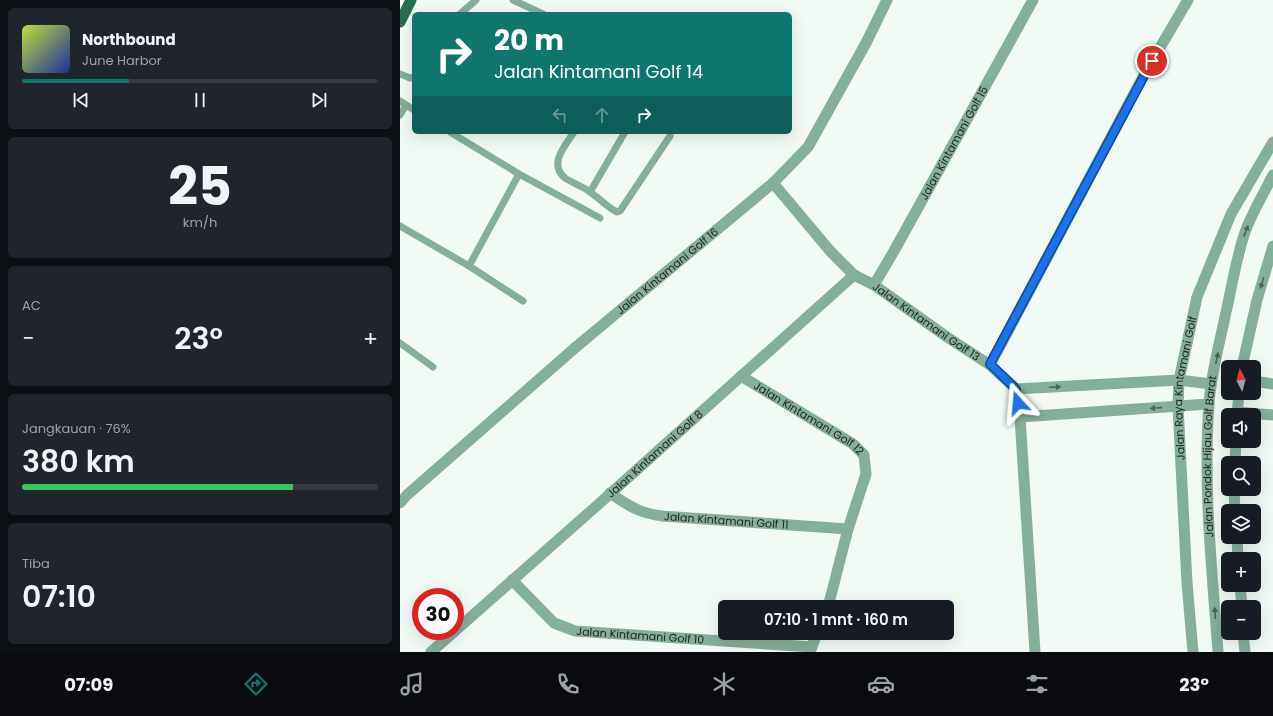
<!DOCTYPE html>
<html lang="id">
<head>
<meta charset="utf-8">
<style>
	:root { --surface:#171b24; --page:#20242c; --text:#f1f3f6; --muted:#9ea1a6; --line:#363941; --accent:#0f766e }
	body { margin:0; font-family:Poppins,sans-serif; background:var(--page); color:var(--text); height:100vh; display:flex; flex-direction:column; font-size:15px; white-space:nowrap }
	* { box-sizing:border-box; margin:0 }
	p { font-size:13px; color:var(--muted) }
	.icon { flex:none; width:22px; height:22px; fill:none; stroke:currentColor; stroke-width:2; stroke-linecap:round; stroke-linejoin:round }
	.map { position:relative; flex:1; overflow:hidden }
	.side { display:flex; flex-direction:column; gap:8px; padding:8px; background:#0d0f14; width:400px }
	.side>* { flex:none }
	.banner { position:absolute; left:12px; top:12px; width:380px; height:122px; border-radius:6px; box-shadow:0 4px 16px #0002; background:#0f766e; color:#fff; overflow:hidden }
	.needle { width:26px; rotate:354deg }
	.buttons { position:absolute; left:821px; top:360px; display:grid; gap:8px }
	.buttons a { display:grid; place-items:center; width:40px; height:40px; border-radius:6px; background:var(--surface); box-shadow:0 4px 16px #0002; font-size:20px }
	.speed { position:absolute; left:12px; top:588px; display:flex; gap:8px; font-size:20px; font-weight:700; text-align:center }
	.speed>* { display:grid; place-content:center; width:52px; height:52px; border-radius:50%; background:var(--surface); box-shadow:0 4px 16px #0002; line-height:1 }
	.speed .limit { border:6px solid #d22; background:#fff; color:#111 }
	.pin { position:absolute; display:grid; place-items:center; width:34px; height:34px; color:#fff; margin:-17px; border:2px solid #fff; border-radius:50%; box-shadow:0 1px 4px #0007 }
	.me { position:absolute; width:44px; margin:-22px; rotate:341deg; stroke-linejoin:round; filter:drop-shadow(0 0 3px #0008) }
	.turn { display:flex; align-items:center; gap:14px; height:84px; padding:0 16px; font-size:18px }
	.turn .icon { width:52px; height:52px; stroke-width:2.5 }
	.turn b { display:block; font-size:28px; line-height:34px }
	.lanes { display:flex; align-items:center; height:38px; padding:0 16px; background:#0003; justify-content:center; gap:20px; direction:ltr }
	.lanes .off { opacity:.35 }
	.big { font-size:30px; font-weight:600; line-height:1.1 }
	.side .card { flex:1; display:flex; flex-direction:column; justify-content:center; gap:6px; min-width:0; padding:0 14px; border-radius:6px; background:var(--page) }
	.side .dial { align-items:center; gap:0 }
	.dial b { font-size:52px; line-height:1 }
	.song { display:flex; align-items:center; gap:12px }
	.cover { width:48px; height:48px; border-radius:6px; background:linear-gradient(135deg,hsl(70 70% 55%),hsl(230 70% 35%)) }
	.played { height:4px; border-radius:2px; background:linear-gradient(90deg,var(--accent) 30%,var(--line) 30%) }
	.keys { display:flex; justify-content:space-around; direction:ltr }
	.heat { display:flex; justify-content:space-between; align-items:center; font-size:22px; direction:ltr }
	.charge { height:6px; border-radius:3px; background:linear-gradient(90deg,#34c759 76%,var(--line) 0) }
	.trip { position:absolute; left:318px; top:600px; width:236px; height:40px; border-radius:6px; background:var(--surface); box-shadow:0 4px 16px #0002; font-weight:600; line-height:40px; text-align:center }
	.dock { display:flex; height:64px; justify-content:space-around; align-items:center; background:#090b0e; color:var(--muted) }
	.dock .icon { width:28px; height:28px }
	.dock .on { color:var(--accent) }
	.dock b { font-size:18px; color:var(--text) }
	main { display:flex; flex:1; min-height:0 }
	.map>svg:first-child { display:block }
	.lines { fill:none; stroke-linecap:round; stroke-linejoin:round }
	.service { stroke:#84af9a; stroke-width:7 }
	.minor { stroke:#84af9a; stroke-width:11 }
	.tertiary { stroke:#84af9a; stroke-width:11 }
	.primary { stroke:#276e52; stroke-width:11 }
	.oneway { fill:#4d6358 }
	.route-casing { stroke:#114b97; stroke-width:10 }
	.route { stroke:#1a73e8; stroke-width:7 }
	.labels { text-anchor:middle; stroke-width:3; stroke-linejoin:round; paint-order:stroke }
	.street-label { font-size:11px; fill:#202422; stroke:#f1faf5 }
</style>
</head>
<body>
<main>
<section class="side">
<div class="card">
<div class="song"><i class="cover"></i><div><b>Northbound</b><p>June Harbor</p></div></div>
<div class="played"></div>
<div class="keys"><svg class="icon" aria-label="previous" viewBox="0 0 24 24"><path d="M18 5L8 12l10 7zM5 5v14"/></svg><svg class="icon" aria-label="pause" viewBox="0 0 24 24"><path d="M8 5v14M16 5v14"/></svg><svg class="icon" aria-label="next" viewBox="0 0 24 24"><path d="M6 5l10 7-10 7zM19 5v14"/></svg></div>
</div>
<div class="card dial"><b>25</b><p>km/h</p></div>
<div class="card"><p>AC</p>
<div class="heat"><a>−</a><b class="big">23°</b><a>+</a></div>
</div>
<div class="card"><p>Jangkauan · 76%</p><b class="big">380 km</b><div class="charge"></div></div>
<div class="card"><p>Tiba</p><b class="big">07:10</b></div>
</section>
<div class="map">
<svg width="873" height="652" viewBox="0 0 873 652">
	<rect width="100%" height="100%" fill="#f1faf5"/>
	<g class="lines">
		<g class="service">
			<path d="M113,0L143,14"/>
			<path d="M60,14L76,0"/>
			<path d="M0,74L10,78L14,77"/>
			<path d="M0,101L14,110"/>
			<path d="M0,115L6,105"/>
			<path d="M50,132L119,174L200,218"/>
			<path d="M174,132C165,146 148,164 165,178C172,183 182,186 190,192C199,198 207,207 217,212L220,211L270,136"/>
			<path d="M190,192L225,132"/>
			<path d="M0,226L69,266L123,301"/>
			<path d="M69,266L119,174"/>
			<path d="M0,343L33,367"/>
		</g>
		<g class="minor">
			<path id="s1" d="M373,183L431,252L454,275L474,285L547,337L590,365L616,389L620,417L635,652"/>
			<path id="s2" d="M474,285L494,251L633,0"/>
			<path d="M590,365L745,73L788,0"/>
			<path id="s3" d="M341,376L453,444L464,455L466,474L448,529L428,607"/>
			<path d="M854,381L873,384"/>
			<path d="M616,389L779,380L811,384"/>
			<path d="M837,412L873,415"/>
			<path d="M620,417L809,404"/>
			<path id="s4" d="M210,493C229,506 239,513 262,516L448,529"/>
			<path id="s5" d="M0,503L7,495L176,347L373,183L408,147L466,43L487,0"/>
			<path id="s6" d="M112,580L154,623L175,631L412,647"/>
			<path id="s7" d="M55,631L192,510L454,275"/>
			<path d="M31,652L55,631"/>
			<path d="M410,652L417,633"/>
			<path id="s8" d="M793,652L787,583L778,406L779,380L797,297L831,214L873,142"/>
		</g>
		<g class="tertiary">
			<path d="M842,367L857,300L873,246"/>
			<path d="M837,415L839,393"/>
			<path d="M835,463L836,441"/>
			<path d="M834,489L835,511"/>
			<path d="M837,537L838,559"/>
			<path d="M840,585L842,607"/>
			<path d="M843,633L845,652"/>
			<path id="s9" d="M818,652C812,570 803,487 809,404C811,373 820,342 826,312C832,286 836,260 844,235C851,214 863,195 873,175"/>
		</g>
		<path class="primary" d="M0,22L11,0"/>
	</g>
	<defs><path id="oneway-solid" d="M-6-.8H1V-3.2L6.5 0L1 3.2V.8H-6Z"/></defs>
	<g class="oneway">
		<use href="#oneway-solid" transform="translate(846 231) rotate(-69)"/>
		<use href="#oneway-solid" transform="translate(862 283) rotate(106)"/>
		<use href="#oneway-solid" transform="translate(817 358) rotate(-78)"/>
		<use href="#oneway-solid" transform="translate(655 387) rotate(-3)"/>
		<use href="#oneway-solid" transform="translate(756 408) rotate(176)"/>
		<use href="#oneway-solid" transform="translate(815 613) rotate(-94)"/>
	</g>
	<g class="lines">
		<g class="route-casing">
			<path id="route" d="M618,403L616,389L590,364L752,61"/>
		</g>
		<use href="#route" class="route"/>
	</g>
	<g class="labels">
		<g class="street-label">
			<text dy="4" stroke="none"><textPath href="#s2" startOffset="163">Jalan Kintamani Golf 15</textPath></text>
			<text dy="4" stroke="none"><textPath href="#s5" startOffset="354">Jalan Kintamani Golf 16</textPath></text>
			<text dy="4" stroke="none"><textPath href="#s1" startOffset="209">Jalan Kintamani Golf 13</textPath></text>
			<text dy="4" stroke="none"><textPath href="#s8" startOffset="265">Jalan Raya Kintamani Golf</textPath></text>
			<text dy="4" stroke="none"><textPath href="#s3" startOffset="80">Jalan Kintamani Golf 12</textPath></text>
			<text dy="4" stroke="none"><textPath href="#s7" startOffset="267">Jalan Kintamani Golf 8</textPath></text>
			<text dy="4" stroke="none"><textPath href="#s9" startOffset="196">Jalan Pondok Hijau Golf Barat</textPath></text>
			<text dy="4" stroke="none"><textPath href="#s4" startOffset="122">Jalan Kintamani Golf 11</textPath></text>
			<text dy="4" stroke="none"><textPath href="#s6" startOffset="148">Jalan Kintamani Golf 10</textPath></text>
		</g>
	</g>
</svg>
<div class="buttons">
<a><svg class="needle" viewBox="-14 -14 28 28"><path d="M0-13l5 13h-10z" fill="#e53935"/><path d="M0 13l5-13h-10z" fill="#9ea1a6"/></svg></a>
<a><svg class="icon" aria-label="sound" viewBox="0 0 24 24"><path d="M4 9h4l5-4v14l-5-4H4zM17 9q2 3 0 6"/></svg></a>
<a><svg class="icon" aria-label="search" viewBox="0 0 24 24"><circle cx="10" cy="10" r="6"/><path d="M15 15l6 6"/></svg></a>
<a><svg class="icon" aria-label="layers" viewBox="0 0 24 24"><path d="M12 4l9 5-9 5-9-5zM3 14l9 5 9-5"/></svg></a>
<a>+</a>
<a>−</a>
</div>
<div class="speed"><div class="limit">30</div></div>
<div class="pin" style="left:752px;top:61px;background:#d93025"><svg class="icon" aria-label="arrive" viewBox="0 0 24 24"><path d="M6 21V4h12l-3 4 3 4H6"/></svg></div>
<svg class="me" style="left:618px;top:403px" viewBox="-20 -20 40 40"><path d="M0-17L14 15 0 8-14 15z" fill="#1a73e8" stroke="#fff" stroke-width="4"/></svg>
<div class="trip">07:10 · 1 mnt · 160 m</div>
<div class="banner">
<div class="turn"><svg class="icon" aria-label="right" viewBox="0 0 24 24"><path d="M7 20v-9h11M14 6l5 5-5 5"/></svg><div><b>20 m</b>Jalan Kintamani Golf 14</div></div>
<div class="lanes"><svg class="icon off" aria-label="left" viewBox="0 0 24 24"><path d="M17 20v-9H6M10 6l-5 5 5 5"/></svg><svg class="icon off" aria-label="ahead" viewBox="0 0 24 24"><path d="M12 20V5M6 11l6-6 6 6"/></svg><svg class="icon" aria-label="right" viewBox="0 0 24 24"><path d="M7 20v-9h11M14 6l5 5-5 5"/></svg></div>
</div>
</div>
</main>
<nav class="dock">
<b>07:09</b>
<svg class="icon on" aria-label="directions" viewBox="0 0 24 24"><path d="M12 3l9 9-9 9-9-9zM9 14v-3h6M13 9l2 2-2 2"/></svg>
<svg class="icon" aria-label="music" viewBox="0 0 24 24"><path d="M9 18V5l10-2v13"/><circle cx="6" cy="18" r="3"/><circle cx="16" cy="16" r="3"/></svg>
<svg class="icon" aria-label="phone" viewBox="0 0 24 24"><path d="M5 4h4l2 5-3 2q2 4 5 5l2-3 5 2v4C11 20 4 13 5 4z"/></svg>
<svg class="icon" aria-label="climate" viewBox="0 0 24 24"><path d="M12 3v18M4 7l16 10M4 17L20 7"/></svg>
<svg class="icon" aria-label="car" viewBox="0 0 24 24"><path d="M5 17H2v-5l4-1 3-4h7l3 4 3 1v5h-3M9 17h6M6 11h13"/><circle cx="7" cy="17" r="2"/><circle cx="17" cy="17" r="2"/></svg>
<svg class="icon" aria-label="filters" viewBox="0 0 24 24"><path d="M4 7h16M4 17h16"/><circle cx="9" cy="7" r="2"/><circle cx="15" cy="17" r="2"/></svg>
<b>23°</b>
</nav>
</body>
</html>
